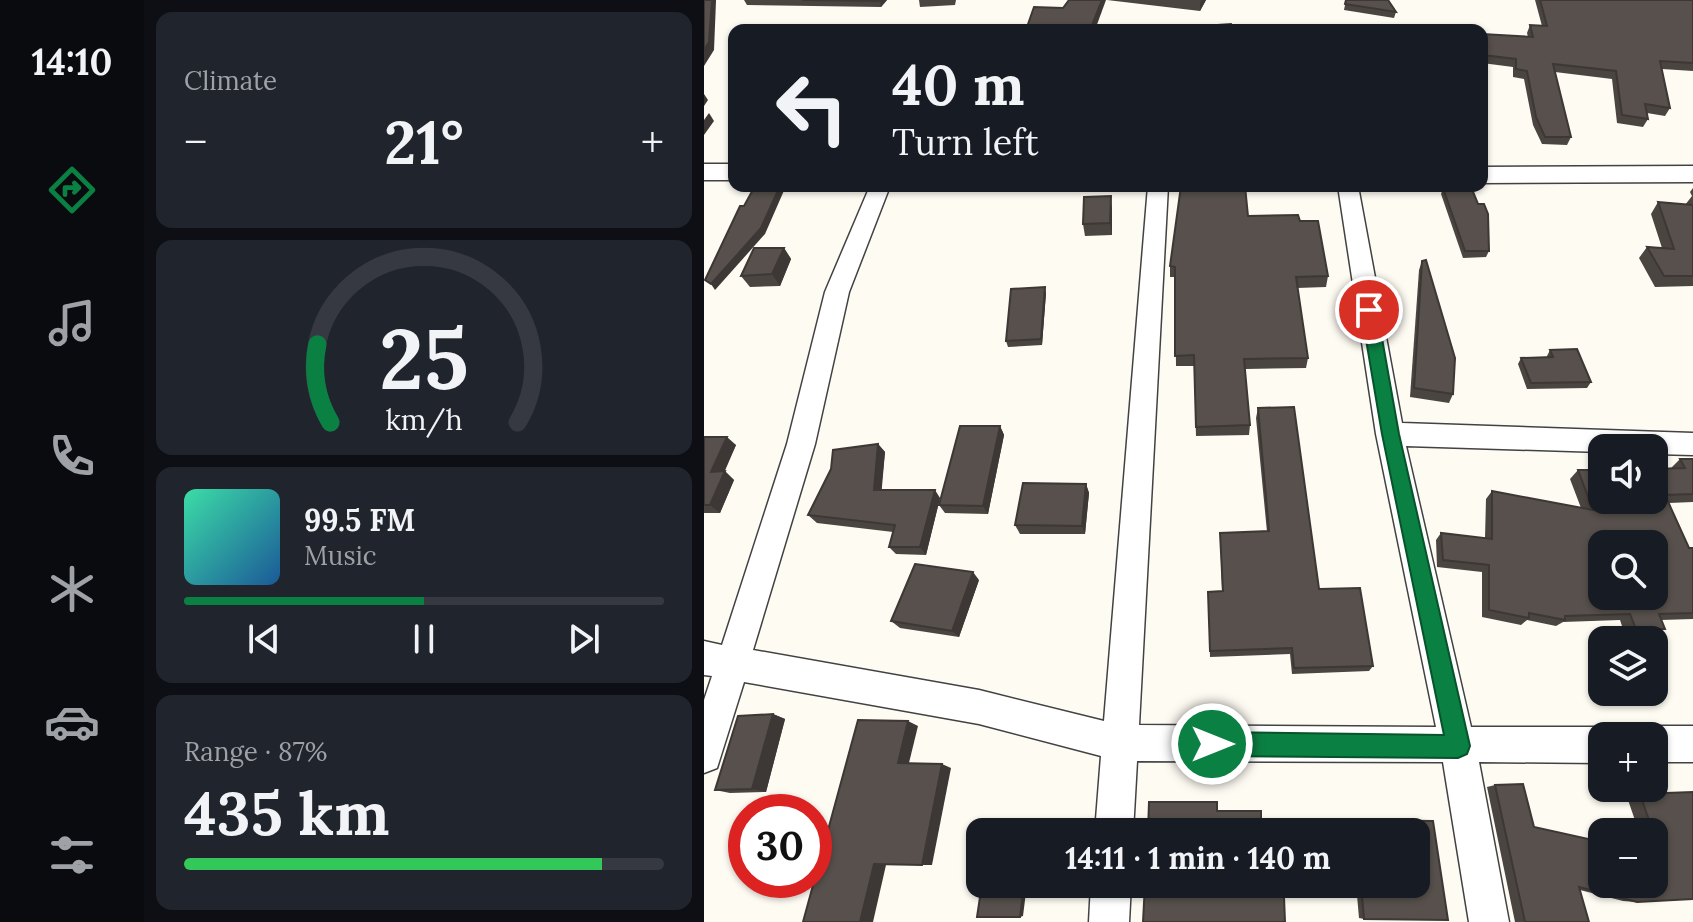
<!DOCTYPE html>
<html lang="en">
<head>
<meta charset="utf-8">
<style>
	:root { --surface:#171b24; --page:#20242c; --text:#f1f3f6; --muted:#9ea1a6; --line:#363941; --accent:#0b8043 }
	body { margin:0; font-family:Lora,serif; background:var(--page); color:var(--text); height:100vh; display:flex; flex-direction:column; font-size:30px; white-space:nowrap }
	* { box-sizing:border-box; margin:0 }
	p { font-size:26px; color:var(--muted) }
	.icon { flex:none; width:44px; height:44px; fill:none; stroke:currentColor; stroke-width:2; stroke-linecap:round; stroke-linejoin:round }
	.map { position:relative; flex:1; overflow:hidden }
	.sheet { display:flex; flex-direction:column; gap:12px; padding:12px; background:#0d0f14; width:560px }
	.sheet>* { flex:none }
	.top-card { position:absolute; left:24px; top:24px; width:760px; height:168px; border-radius:16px; box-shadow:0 2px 6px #0004; background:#171b24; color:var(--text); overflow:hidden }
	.controls { position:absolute; left:884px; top:434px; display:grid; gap:16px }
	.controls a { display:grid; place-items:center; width:80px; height:80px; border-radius:16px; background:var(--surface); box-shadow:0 2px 6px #0004; font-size:40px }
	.speed { position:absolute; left:24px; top:794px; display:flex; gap:16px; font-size:40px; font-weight:700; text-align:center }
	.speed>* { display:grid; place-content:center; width:104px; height:104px; border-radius:50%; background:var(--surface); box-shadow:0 2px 6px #0004; line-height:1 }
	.speed .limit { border:12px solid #d22; background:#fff; color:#111 }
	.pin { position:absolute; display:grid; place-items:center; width:68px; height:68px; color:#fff; margin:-34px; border:4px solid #fff; border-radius:50%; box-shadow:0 2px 8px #0007 }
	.me { position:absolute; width:88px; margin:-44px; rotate:90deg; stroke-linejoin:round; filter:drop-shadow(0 0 6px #0008) }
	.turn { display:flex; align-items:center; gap:28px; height:168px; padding:0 32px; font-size:36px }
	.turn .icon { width:104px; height:104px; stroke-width:2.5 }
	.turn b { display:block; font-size:56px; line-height:68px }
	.big { font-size:60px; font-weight:700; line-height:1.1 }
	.sheet .tile { flex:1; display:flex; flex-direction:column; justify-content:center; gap:12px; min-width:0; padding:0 28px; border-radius:16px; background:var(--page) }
	.sheet .dial { align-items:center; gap:0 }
	.dial svg { height:208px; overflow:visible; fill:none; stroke:var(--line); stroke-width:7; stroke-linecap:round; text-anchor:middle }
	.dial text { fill:var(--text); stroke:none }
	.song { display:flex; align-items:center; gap:24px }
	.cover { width:96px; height:96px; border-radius:12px; background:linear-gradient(135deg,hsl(160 70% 55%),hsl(210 70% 35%)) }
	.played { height:8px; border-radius:4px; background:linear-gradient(90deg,var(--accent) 50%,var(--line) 50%) }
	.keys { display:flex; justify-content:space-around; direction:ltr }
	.heat { display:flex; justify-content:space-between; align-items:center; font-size:44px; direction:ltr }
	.charge { height:12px; border-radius:6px; background:linear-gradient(90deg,#34c759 87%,var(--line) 0) }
	.trip { position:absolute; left:262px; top:818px; width:464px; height:80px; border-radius:16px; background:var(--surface); box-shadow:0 2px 6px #0004; font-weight:700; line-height:80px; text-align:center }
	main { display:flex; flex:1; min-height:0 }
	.tabs { display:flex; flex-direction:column; width:144px; justify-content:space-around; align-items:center; background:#090b0e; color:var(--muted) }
	.tabs .icon { width:56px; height:56px }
	.tabs .current { color:var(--accent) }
	.tabs b { font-size:36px; color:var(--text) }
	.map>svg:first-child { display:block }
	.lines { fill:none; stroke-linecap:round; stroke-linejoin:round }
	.minor-casing { stroke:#424242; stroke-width:3 }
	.tertiary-casing { stroke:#424242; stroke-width:3 }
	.minor { fill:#fff; fill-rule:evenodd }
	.tertiary { fill:#fff; fill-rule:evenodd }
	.wall { fill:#4b4541 }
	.shaded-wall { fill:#3d3835 }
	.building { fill:#57504c; stroke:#3d3835; stroke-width:2; fill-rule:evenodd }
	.route { fill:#0b8043; stroke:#07532c; stroke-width:2 }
</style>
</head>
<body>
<main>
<nav class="tabs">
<b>14:10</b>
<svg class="icon current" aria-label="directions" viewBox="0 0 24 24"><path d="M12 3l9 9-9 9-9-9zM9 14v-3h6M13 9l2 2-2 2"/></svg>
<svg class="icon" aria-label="music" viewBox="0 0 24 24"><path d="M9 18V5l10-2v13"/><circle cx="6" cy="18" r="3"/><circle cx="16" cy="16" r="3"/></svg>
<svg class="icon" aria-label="phone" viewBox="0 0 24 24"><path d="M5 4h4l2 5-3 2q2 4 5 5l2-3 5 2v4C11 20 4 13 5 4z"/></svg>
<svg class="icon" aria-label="climate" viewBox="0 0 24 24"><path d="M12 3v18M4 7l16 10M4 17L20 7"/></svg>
<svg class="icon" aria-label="car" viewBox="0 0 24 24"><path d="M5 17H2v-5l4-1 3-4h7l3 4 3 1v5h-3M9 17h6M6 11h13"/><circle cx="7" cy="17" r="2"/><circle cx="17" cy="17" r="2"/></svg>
<svg class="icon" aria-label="filters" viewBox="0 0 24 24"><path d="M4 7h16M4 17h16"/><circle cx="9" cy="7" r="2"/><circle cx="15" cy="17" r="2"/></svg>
</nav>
<section class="sheet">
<div class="tile"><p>Climate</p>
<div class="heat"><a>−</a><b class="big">21°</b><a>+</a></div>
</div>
<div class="tile dial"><svg viewBox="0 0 100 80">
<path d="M14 69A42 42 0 1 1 86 69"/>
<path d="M14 69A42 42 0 0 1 9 39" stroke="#0b8043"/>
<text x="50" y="56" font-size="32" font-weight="700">25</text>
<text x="50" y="72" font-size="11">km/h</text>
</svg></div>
<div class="tile">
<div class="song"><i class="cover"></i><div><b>99.5 FM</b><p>Music</p></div></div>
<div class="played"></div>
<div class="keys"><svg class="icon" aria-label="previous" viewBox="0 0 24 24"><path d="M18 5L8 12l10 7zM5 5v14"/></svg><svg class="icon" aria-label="pause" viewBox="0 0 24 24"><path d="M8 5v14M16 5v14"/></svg><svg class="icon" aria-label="next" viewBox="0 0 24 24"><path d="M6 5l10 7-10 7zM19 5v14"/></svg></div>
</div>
<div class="tile"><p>Range · 87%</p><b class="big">435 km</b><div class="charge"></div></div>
</section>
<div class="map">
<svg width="989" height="922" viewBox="0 0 989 922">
	<rect width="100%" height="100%" fill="#fefbf3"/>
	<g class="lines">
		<g class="minor-casing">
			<g id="minor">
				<path d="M166,186H186L145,292L111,444L49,650L275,690L400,721L444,186H464L435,725L732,727L672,434L634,186H654L698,423L989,433V455L950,454V448H898V452L702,446L767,727H898L912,736H898V763L775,762L805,922H765L739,762L433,761L429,832H391L397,756L275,724L40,682L13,768L0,773V700L8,676L0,675V641L18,645L83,444L121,292Z"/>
				<path d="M950,726H989V762H950V736H936L937,731Z"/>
				<path d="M387,884H427L425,922H385Z"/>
			</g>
		</g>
		<g class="tertiary-casing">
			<g id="tertiary">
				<rect x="0" y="164" width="30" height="16"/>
				<path d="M989,166V182L778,183V167Z"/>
			</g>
		</g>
		<use href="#minor" class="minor"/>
		<use href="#tertiary" class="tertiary"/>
	</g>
	<g class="wall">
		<path d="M40,0H183L177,7L43,5Z"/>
		<path d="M215,0H252L251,5L216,7Z"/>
		<path d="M403,0H502L496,11Z"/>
		<path d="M642,0L692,12L690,18L640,10Z"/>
		<path d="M831,0H989V71L958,69L966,108L961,116L943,113L944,119L939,127L913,123L908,79L851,72L867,137L863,145L838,144L829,125L820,79L809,77V67L778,63L779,34L824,37L823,33L826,25L838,26Z"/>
		<path d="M739,188L785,251L782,257L759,258L737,194Z"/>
		<path d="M989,188V286L951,287L935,258L943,247L958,248L947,214L954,202L981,205L988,196L986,192Z"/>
		<path d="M408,208V235L381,236L379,224Z"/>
		<path d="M544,216L596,221L624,276L622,287L593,288L604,358L602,368L541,369L546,425L545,435L492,436L490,366H472L471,277H466V266Z"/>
		<path d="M80,248L87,259L76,286L46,287L37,276Z"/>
		<path d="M718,261L749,394L745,403L706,397L715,270Z"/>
		<path d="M342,293L338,345L304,347L302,341Z"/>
		<path d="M846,350L887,382L883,388L823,389L814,364L817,358L843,357V356Z"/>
		<path d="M554,408L615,589L669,666L665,671L588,674L586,654L506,657L504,599L518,591L516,533L563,532L552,418Z"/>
		<path d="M296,426L300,435L284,514L241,513L235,505Z"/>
		<path d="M0,437L32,445L20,471L30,480L16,513H0Z"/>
		<path d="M174,444L181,452L177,490L236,498L222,555L192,554L185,547L189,532L113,523L104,515Z"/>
		<path d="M976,459H989V502L965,503L985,548H989V619L957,620L961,629L949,635H921L916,620L859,622L852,626L823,620L817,625L778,617V572L733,567L732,540L737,533L781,538L782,499L788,491L877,508L866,479L874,470L967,468Z"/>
		<path d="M382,484L385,493L381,534H316L311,525Z"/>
		<path d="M275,580L255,637L196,628L187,621Z"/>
		<path d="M69,714L81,719L62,792L26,793L11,790Z"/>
		<path d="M819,784L830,827L898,842V884H950V832H935L923,797L936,794L989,792V899L933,902L919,901L876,890L885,922H811L783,787L791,785Z"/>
		<path d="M651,820L729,821L744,920L660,919L655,918L652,884H712V832H647L646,822Z"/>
	</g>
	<g class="shaded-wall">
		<path d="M8,0H12V1L10,50L0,66V50Z"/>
		<path d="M176,0H183L177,7Z"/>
		<path d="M398,0H402L391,30H386Z"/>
		<path d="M498,0H502L496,11V2Z"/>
		<path d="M0,94L4,100L0,106Z"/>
		<path d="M5,113L10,121L0,135V120Z"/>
		<path d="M76,186H82L61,234L11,290L7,284Z"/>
		<path d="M407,196L408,208V235L406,223Z"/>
		<path d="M80,248L87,259L76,286L68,274Z"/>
		<path d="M341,287L342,293L338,345L337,339Z"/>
		<path d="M296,426L300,435L284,514L279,506Z"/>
		<path d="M23,437L32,445L17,480L7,472Z"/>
		<path d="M174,444L181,452L177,498L170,490Z"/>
		<path d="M21,471L30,480L16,513L6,505Z"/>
		<path d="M382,484L385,493L381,534L378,526Z"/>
		<path d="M231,490L236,498L222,555L216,547Z"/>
		<path d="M269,572L275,580L255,637L248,631Z"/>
		<path d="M69,714L81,719L62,792L48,789Z"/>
		<path d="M204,721L214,726L204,767L194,763Z"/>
		<path d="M238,764L247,768L228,865H218Z"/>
		<path d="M170,864L182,865L169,922H156Z"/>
		<path d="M320,884H323L319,916L316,917Z"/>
	</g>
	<g class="building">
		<path d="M0,0H8L5,42L0,50Z"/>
		<path d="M98,0H176L175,1Z"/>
		<path d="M365,0H398L386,30H322L330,7L359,8Z"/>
		<path d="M642,0H684L692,12L641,4Z"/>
		<path d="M836,0H989V63L956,61L966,108L941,104L944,119L918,115L912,71L849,64L867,137H841L832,117L823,71L812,69V59L778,55L779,34L829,37L826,25L843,26Z"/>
		<path d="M527,24L529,30H468L470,28Z"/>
		<path d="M51,186H76L57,228L7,284L1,280L36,206H40Z"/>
		<path d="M477,186H541L544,216L594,215L596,221H614L624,276L592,277L604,358L540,359L546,425L492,427L490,355L471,356V267L466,266Z"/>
		<path d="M767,187L774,204H780L784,214L785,251H761L739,188Z"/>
		<path d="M407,196L406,223L379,224L380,197Z"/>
		<path d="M954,202L989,205V276H960L943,247L970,249Z"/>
		<path d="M50,248H80L68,274L37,276Z"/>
		<path d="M722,260L751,358L749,394L710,388L718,261Z"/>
		<path d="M341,287L337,339L302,341L307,289Z"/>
		<path d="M873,349L887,382L827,383L817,358L849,357L846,350Z"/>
		<path d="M590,407L615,589L656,588L669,666L590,668L588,648L506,651L504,592L519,591L516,533L565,531L554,408Z"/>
		<path d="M256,426H296L279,506L235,505Z"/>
		<path d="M0,437H23L7,472L21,471L6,505H0Z"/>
		<path d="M174,444L170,490H231L216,547H185L191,525L104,515L127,469L129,450Z"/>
		<path d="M976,459H989V494L961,495L985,548H989V613L955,614L961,629H932L926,614L861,616V620L825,613V618L785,610V565L739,560L737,533L788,539V491L889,510L874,470H898V500H950V469L981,468ZM898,544H950V596H898Z"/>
		<path d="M319,483L382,484L378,526L311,525Z"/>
		<path d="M211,564L269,572L248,631L187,621Z"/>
		<path d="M69,714L48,789L11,790L34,716Z"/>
		<path d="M154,720L204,721L194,763L238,764L218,865L170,864L156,922H99Z"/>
		<path d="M819,784L830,827L898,842V884H950V854L957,855L950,832H949L936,794L989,792V899L933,902L875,887L885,922H821L791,785Z"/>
		<path d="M445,802H513V811H557V830H569V832H444Z"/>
		<path d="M651,820L729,821L744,920L660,919L657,884H712V832H652Z"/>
		<path d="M278,884H320L316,917H273Z"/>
		<path d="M441,884H571V896L580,897L581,922H439Z"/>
	</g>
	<path class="route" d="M665,304L673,310L695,434L766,746L763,754L754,758L508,756L500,752L497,744L500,736L508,732L740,735L678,434L657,310Z"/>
</svg>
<div class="controls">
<a><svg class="icon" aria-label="sound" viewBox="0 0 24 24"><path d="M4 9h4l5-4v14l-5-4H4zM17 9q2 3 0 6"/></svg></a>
<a><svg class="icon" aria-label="search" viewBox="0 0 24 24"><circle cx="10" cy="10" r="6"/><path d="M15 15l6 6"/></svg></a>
<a><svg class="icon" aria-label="layers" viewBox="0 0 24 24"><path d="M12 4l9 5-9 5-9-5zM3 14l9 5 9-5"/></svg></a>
<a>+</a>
<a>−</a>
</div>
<div class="speed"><div class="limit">30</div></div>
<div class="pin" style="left:665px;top:310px;background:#d93025"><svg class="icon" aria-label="arrive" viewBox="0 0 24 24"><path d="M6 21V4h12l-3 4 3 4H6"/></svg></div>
<svg class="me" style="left:508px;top:744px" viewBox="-20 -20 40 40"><circle r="17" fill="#0b8043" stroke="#fff" stroke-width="3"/><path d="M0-11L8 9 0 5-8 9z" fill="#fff"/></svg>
<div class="trip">14:11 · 1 min · 140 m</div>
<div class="top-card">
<div class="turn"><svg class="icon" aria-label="left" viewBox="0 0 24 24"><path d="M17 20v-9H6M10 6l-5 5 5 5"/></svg><div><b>40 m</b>Turn left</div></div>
</div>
</div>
</main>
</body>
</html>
